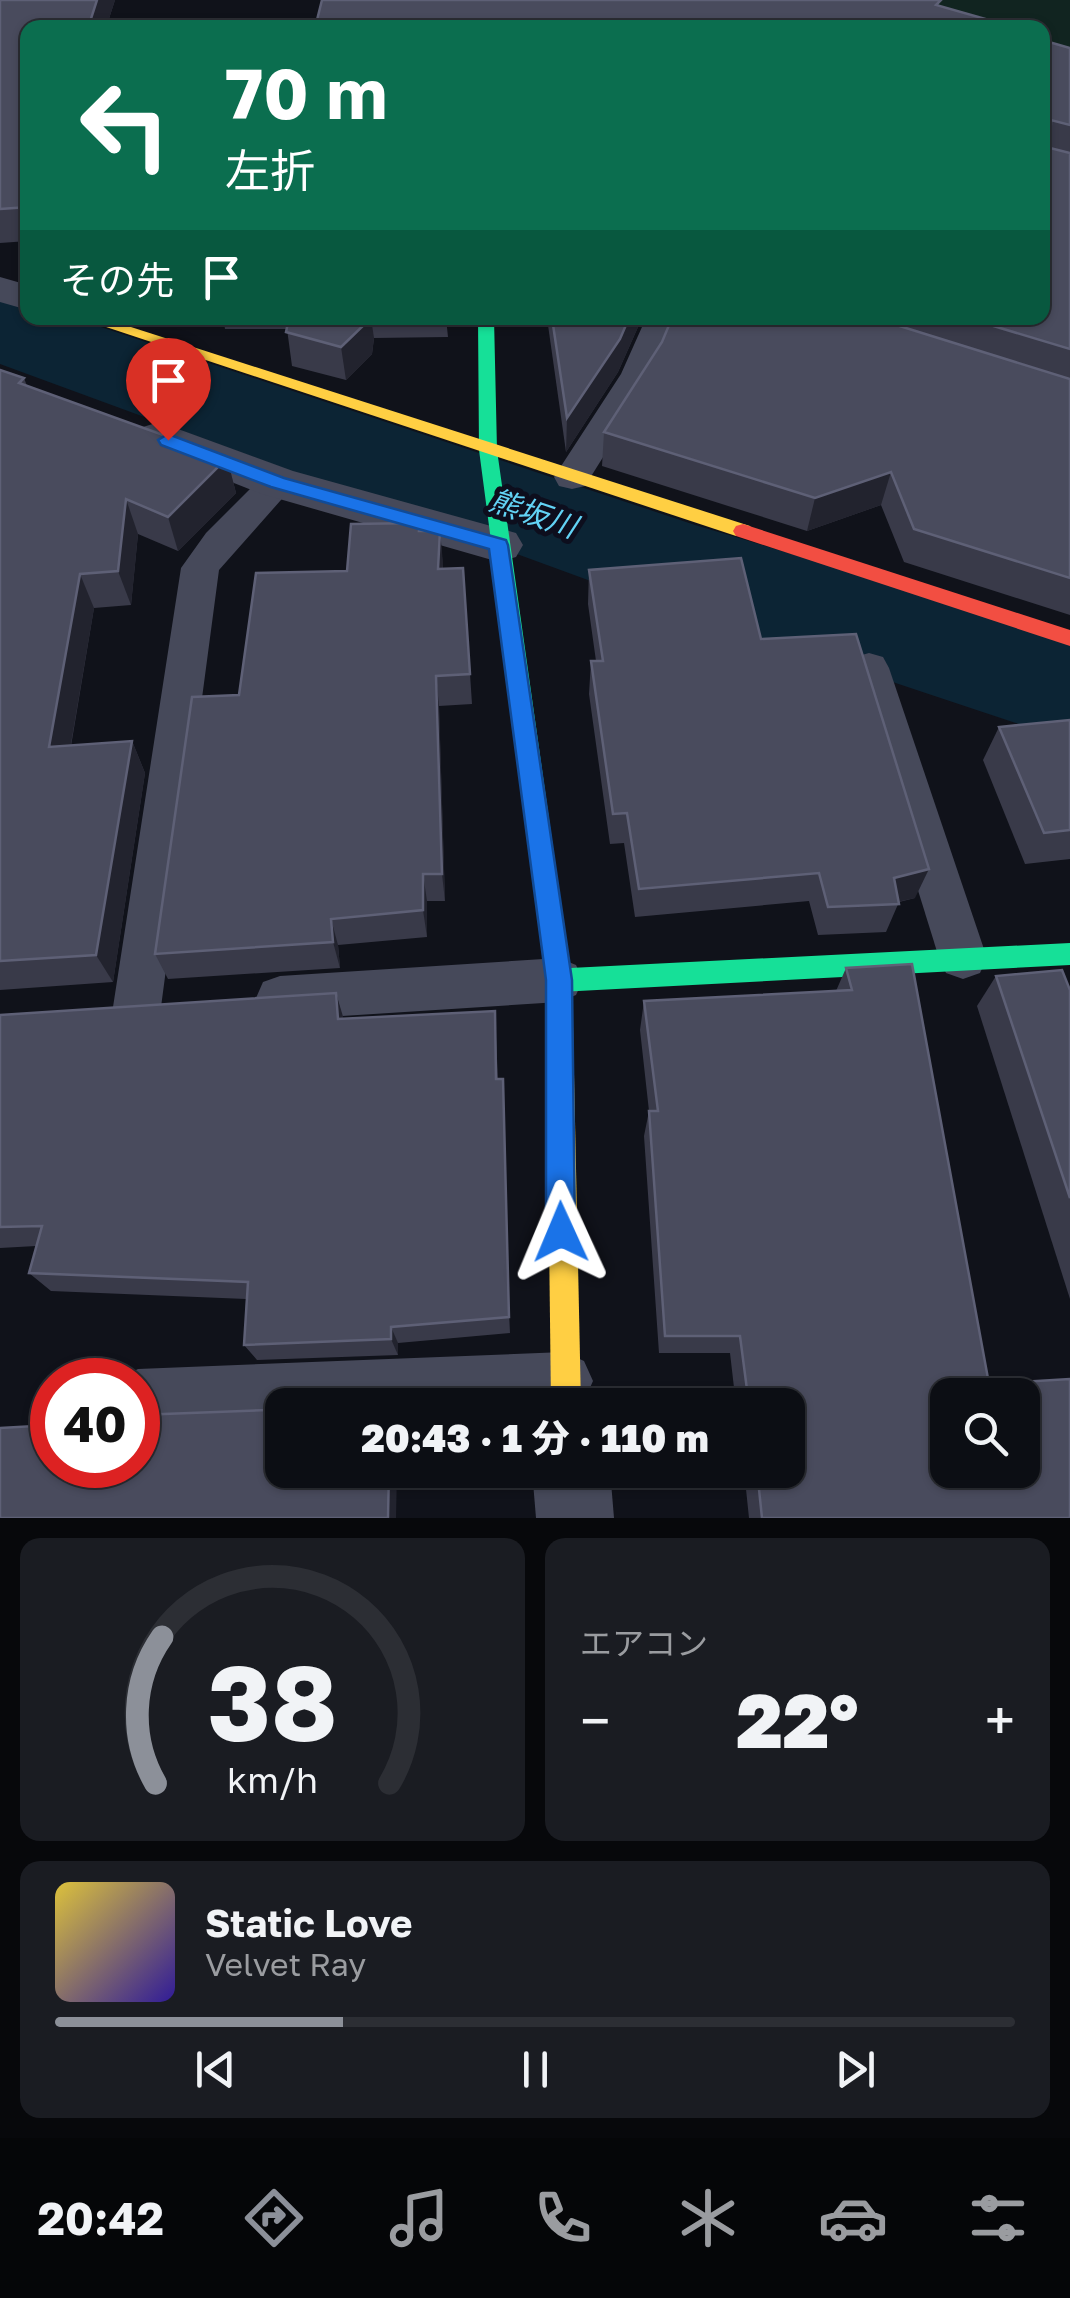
<!DOCTYPE html>
<html lang="ja">
<head>
<meta charset="utf-8">
<style>
	:root { --surface:#0c0e14; --page:#1a1c22; --text:#f1f3f6; --muted:#9a9ca0; --line:#2c2e34; --accent:#8c9099 }
	body { margin:0; font-family:"Golos Text","Noto Sans JP",sans-serif; background:var(--page); color:var(--text); height:100vh; display:flex; flex-direction:column; font-size:38px; white-space:nowrap }
	* { box-sizing:border-box; margin:0 }
	p { font-size:32px; color:var(--muted) }
	.icon { flex:none; width:55px; height:55px; fill:none; stroke:currentColor; stroke-width:2; stroke-linecap:round; stroke-linejoin:round }
	.map { position:relative; height:1518px; overflow:hidden }
	.sheet { display:flex; flex-direction:column; gap:20px; padding:20px; background:#07080b; flex:1 }
	.sheet>* { flex:none }
	.top-card { position:absolute; left:20px; top:20px; width:1030px; height:305px; border-radius:20px; box-shadow:0 2px 8px #0004,0 0 0 2px var(--line); background:#0b6e4f; color:#fff; overflow:hidden }
	.controls { position:absolute; left:930px; top:1378px; display:grid; gap:20px }
	.controls a { display:grid; place-items:center; width:110px; height:110px; border-radius:20px; background:var(--surface); box-shadow:0 2px 8px #0004,0 0 0 2px var(--line); font-size:50px }
	.speed { position:absolute; left:30px; top:1358px; display:flex; gap:20px; font-size:50px; font-weight:700; text-align:center }
	.speed>* { display:grid; place-content:center; width:130px; height:130px; border-radius:50%; background:var(--surface); box-shadow:0 2px 8px #0004,0 0 0 2px var(--line); line-height:1 }
	.speed .limit { border:15px solid #d22; background:#fff; color:#111 }
	.pin { position:absolute; display:grid; place-items:center; width:85px; height:85px; color:#fff; margin:-102px -42px; border-radius:50% 50% 50% 0; rotate:-45deg; box-shadow:0 0 10px #0007 }
	.pin .icon { rotate:45deg }
	.me { position:absolute; width:110px; margin:-55px; rotate:359deg; stroke-linejoin:round; filter:drop-shadow(0 0 8px #0008) }
	.turn { display:flex; align-items:center; gap:35px; height:210px; padding:0 40px; font-size:45px }
	.turn .icon { width:130px; height:130px; stroke-width:2.5 }
	.turn b { display:block; font-size:70px; line-height:85px }
	.then { display:flex; align-items:center; height:95px; padding:0 40px; background:#0003; gap:20px; font-size:38px }
	.big { font-size:75px; font-weight:800; line-height:1.1 }
	.sheet .card { flex:1; display:flex; flex-direction:column; justify-content:center; gap:15px; min-width:0; padding:0 35px; border-radius:20px; background:var(--page) }
	.sheet .dial { align-items:center; gap:0 }
	.dial svg { height:260px; overflow:visible; fill:none; stroke:var(--line); stroke-width:7; stroke-linecap:round; text-anchor:middle }
	.dial text { fill:var(--text); stroke:none }
	.song { display:flex; align-items:center; gap:30px }
	.cover { width:120px; height:120px; border-radius:15px; background:linear-gradient(135deg,hsl(50 70% 55%),hsl(250 70% 35%)) }
	.played { height:10px; border-radius:5px; background:linear-gradient(90deg,var(--accent) 30%,var(--line) 30%) }
	.keys { display:flex; justify-content:space-around; direction:ltr }
	.heat { display:flex; justify-content:space-between; align-items:center; font-size:55px; direction:ltr }
	.sheet .tiles { flex:1; display:grid; gap:20px; grid-template-columns:1fr 1fr }
	.card:last-child { grid-column:span 2 }
	.trip { position:absolute; left:265px; top:1388px; width:540px; height:100px; border-radius:20px; background:var(--surface); box-shadow:0 2px 8px #0004,0 0 0 2px var(--line); font-weight:800; line-height:100px; text-align:center }
	.tabs { display:flex; height:160px; justify-content:space-around; align-items:center; background:#050608; color:var(--muted) }
	.tabs .icon { width:70px; height:70px }
	.tabs .selected { color:var(--accent) }
	.tabs b { font-size:45px; color:var(--text) }
	.map>svg:first-child { display:block }
	.green { fill:#112420 }
	.lines { fill:none; stroke-linecap:round; stroke-linejoin:round }
	.river { fill:#0c2434; fill-rule:evenodd }
	.lane { fill:#46495a; fill-rule:evenodd }
	.street { fill:#46495a; fill-rule:evenodd }
	.fast { fill:#16e098; fill-rule:evenodd }
	.slow { fill:#ffcf43; fill-rule:evenodd }
	.jam { fill:#f24e42; fill-rule:evenodd }
	.wall { fill:#393a49 }
	.shaded-wall { fill:#22232e }
	.building { fill:#494b5d; stroke:#5e6076; stroke-width:2.5; fill-rule:evenodd }
	.route { fill:#1a73e8; stroke:#114b97; stroke-width:2.5 }
	.labels { text-anchor:middle; stroke-width:10; stroke-linejoin:round; paint-order:stroke }
	.water-label { font-size:30px; font-style:italic; fill:#62d2f4; stroke:#0d0e1d }
</style>
</head>
<body>
<div class="map">
<svg width="1070" height="1518" viewBox="0 0 1070 1518">
	<rect width="100%" height="100%" fill="#10121a"/>
	<path class="green" d="M687,0H1070V142L1043,131L1042,28L762,27Z"/>
	<g class="lines">
		<path class="river" d="M0,296L28,303V318H74L695,525L1070,637V741L607,587L0,364Z"/>
		<g class="lane">
			<path d="M646,318H678L655,374L585,486L572,489L559,486L554,477L621,374Z"/>
			<path d="M278,471L291,474L296,483L219,570L161,1007L154,1023L137,1029L120,1023L113,1007L181,568L206,533L265,474Z"/>
			<path d="M869,653L883,657L889,668L987,958L980,973L963,979L946,973L939,958L849,668L855,657Z"/>
			<path d="M559,958L576,965L583,980L576,995L559,1002L280,1020L263,1014L256,998L263,982L280,976Z"/>
			<path d="M564,1352L584,1361L593,1381L584,1401L576,1405H282V1421L138,1427V1380H116L138,1369Z"/>
		</g>
		<g class="street">
			<path d="M0,277L28,285V310L0,302Z"/>
			<path d="M159,422L293,471L516,533L523,545L516,557L499,562L262,494L143,447L137,437L143,427Z"/>
			<path d="M532,1470H610L614,1518H536Z"/>
		</g>
		<path class="fast" d="M478,318H494L497,450L570,968L1070,943V965L559,992L550,988L479,450Z"/>
		<g class="slow">
			<path d="M79,318H103L750,526L753,531L750,536H736Z"/>
			<path d="M559,967L568,971L572,979L581,1405H551L546,979L550,971Z"/>
		</g>
		<path class="jam" d="M743,524L1070,630V646L736,536L733,531L736,526Z"/>
	</g>
	<g class="wall">
		<path d="M0,0H115L106,28H28V241L0,243Z"/>
		<path d="M1042,40L1070,48V615L904,562L881,505L807,531L602,466L604,432L662,342L672,318H1042Z"/>
		<path d="M223,318H446L448,337L374,338L372,354L346,380L292,366L287,329H225Z"/>
		<path d="M547,318H642L618,372L566,452Z"/>
		<path d="M0,370L24,378L27,386L227,458L236,493L178,551L138,534L131,605L94,608L71,746L132,741L145,773L113,982L0,990Z"/>
		<path d="M420,523L421,531H440L443,569L463,568L472,704L439,706L445,901H427V937L338,945L340,968L168,979L155,954L239,695Z"/>
		<path d="M589,570L761,639L915,898L899,902L886,932L818,935L809,901L635,917L624,843L610,844L589,694L591,661H596L588,604Z"/>
		<path d="M1070,720V859L1025,864L983,760L999,727Z"/>
		<path d="M846,968L989,1384L1070,1518H749L744,1470H788V1405H736L730,1353H659L644,1136L649,1111L640,1030L644,1001L836,991Z"/>
		<path d="M996,976L1070,990V1299L977,1006Z"/>
		<path d="M336,993L343,1019L496,1037L510,1333L398,1343V1355L257,1360L244,1345L246,1299L51,1291L29,1273L36,1246L0,1248V1015Z"/>
	</g>
	<g class="shaded-wall">
		<path d="M97,0H115L106,28H88Z"/>
		<path d="M368,318H371L374,338L372,354L346,380L341,347Z"/>
		<path d="M629,318H642L618,372L566,452L567,418Z"/>
		<path d="M227,458L236,493L178,551L168,517Z"/>
		<path d="M891,472L881,505L807,531L815,498Z"/>
		<path d="M126,499L138,534L131,605L118,571Z"/>
		<path d="M440,531L443,563L441,600L438,569Z"/>
		<path d="M80,574L94,608L65,779L49,747Z"/>
		<path d="M436,676L439,706L445,901L442,874Z"/>
		<path d="M132,741L145,773L113,982L96,955Z"/>
		<path d="M929,869L915,898L888,904L894,878Z"/>
		<path d="M423,874L427,901V937L423,910Z"/>
		<path d="M331,919L338,945L340,968L333,942Z"/>
		<path d="M336,993L344,1020L338,1019Z"/>
		<path d="M391,1327L398,1343V1355L391,1339Z"/>
		<path d="M389,1470H397L396,1518H388Z"/>
	</g>
	<g class="building">
		<path d="M0,0H97L88,28H28V207L0,209Z"/>
		<path d="M322,0H941L936,5L1017,28H315Z"/>
		<path d="M1042,40L1070,48V125L1051,120L1050,148L1070,153V349L967,318H1042Z"/>
		<path d="M289,318H368V321L341,347L286,332Z"/>
		<path d="M552,318H629L620,339L567,418Z"/>
		<path d="M672,318H874L1070,379V578L914,529L891,472L815,498L604,432L662,342Z"/>
		<path d="M0,370L24,378L19,383L227,458L168,517L126,499L118,571L80,574L49,747L132,741L96,955L0,961Z"/>
		<path d="M420,523L419,531H440L438,569L463,568L470,674L436,676L442,874H423V910L331,919L333,942L155,954L192,697L239,695L256,573L347,571L351,524Z"/>
		<path d="M741,558L761,639L856,634L929,869L894,878L899,904L828,907L819,873L639,889L627,813L613,814L591,661H603L589,570Z"/>
		<path d="M1070,720V830L1044,833L999,727Z"/>
		<path d="M912,964L989,1384L1070,1379V1518H762L757,1470H788V1405H749L740,1336H665L649,1111H658L644,1001L852,990L846,968ZM948,1395H1022V1470H948Z"/>
		<path d="M1062,970L1070,990V1198L996,976Z"/>
		<path d="M336,993L338,1019L495,1011L496,1079H503L509,1317L391,1327V1339L244,1345L248,1282L29,1273L42,1226L0,1227V1015Z"/>
		<path d="M272,1393H389V1405H282V1470H389L388,1518H0V1428L52,1425V1465H138V1415L268,1410Z"/>
	</g>
	<path class="route" d="M168,434L284,478L506,540L508,545L572,980L575,1232L571,1243L561,1247L551,1243L546,1232V980L489,549L271,487L161,445L158,440Z"/>
	<g class="labels">
		<g class="water-label">
			<text transform="translate(533 514) rotate(19)" y="10">熊坂川</text>
		</g>
	</g>
</svg>
<div class="controls">
<a><svg class="icon" aria-label="search" viewBox="0 0 24 24"><circle cx="10" cy="10" r="6"/><path d="M15 15l6 6"/></svg></a>
</div>
<div class="speed"><div class="limit">40</div></div>
<div class="pin" style="left:168px;top:440px;background:#d93025"><svg class="icon" aria-label="arrive" viewBox="0 0 24 24"><path d="M6 21V4h12l-3 4 3 4H6"/></svg></div>
<svg class="me" style="left:561px;top:1232px" viewBox="-20 -20 40 40"><path d="M0-17L14 15 0 8-14 15z" fill="#1a73e8" stroke="#fff" stroke-width="4"/></svg>
<div class="trip">20:43 · 1 分 · 110 m</div>
<div class="top-card">
<div class="turn"><svg class="icon" aria-label="left" viewBox="0 0 24 24"><path d="M17 20v-9H6M10 6l-5 5 5 5"/></svg><div><b>70 m</b>左折</div></div>
<div class="then">その先<svg class="icon" aria-label="arrive" viewBox="0 0 24 24"><path d="M6 21V4h12l-3 4 3 4H6"/></svg></div>
</div>
</div>
<section class="sheet">
<div class="tiles">
<div class="card dial"><svg viewBox="0 0 100 80">
<path d="M14 69A42 42 0 1 1 86 69"/>
<path d="M14 69A42 42 0 0 1 16 24" stroke="#8c9099"/>
<text x="50" y="56" font-size="32" font-weight="700">38</text>
<text x="50" y="72" font-size="11">km/h</text>
</svg></div>
<div class="card"><p>エアコン</p>
<div class="heat"><a>−</a><b class="big">22°</b><a>+</a></div>
</div>
<div class="card">
<div class="song"><i class="cover"></i><div><b>Static Love</b><p>Velvet Ray</p></div></div>
<div class="played"></div>
<div class="keys"><svg class="icon" aria-label="previous" viewBox="0 0 24 24"><path d="M18 5L8 12l10 7zM5 5v14"/></svg><svg class="icon" aria-label="pause" viewBox="0 0 24 24"><path d="M8 5v14M16 5v14"/></svg><svg class="icon" aria-label="next" viewBox="0 0 24 24"><path d="M6 5l10 7-10 7zM19 5v14"/></svg></div>
</div>
</div>
</section>
<nav class="tabs">
<b>20:42</b>
<svg class="icon selected" aria-label="directions" viewBox="0 0 24 24"><path d="M12 3l9 9-9 9-9-9zM9 14v-3h6M13 9l2 2-2 2"/></svg>
<svg class="icon" aria-label="music" viewBox="0 0 24 24"><path d="M9 18V5l10-2v13"/><circle cx="6" cy="18" r="3"/><circle cx="16" cy="16" r="3"/></svg>
<svg class="icon" aria-label="phone" viewBox="0 0 24 24"><path d="M5 4h4l2 5-3 2q2 4 5 5l2-3 5 2v4C11 20 4 13 5 4z"/></svg>
<svg class="icon" aria-label="climate" viewBox="0 0 24 24"><path d="M12 3v18M4 7l16 10M4 17L20 7"/></svg>
<svg class="icon" aria-label="car" viewBox="0 0 24 24"><path d="M5 17H2v-5l4-1 3-4h7l3 4 3 1v5h-3M9 17h6M6 11h13"/><circle cx="7" cy="17" r="2"/><circle cx="17" cy="17" r="2"/></svg>
<svg class="icon" aria-label="filters" viewBox="0 0 24 24"><path d="M4 7h16M4 17h16"/><circle cx="9" cy="7" r="2"/><circle cx="15" cy="17" r="2"/></svg>
</nav>
</body>
</html>
